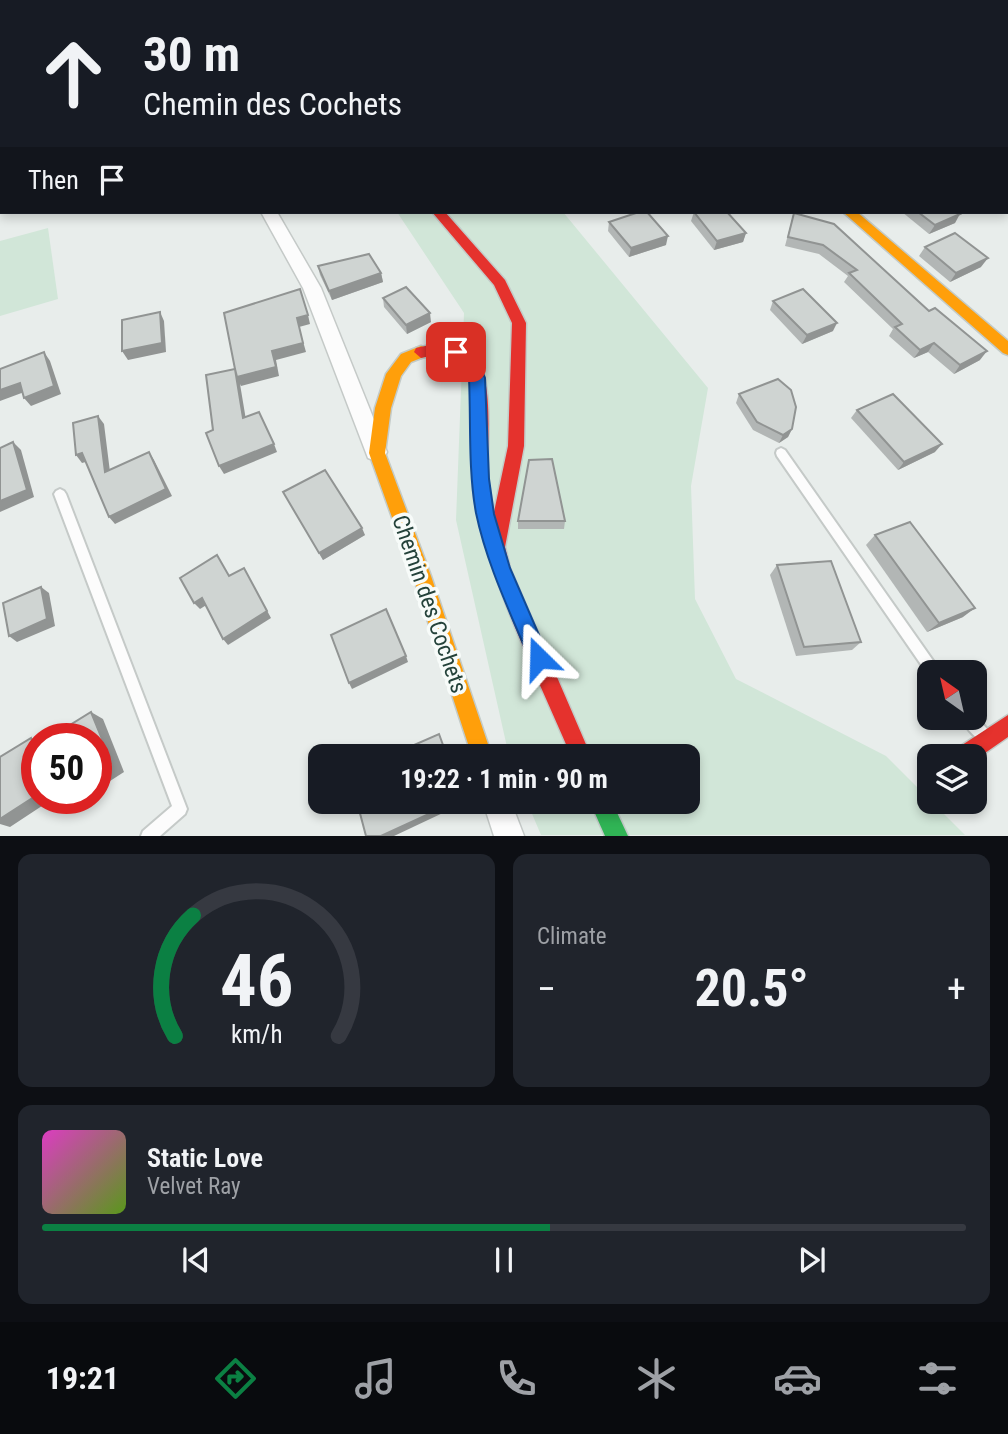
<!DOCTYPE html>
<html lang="en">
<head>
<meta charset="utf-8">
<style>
	:root { --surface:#171b24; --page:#20242c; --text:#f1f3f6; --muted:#9ea1a6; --line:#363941; --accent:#0b8043 }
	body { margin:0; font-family:"Roboto Condensed",sans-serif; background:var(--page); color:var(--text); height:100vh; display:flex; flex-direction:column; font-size:26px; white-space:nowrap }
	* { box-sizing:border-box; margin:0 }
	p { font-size:23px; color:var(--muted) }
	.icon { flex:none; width:38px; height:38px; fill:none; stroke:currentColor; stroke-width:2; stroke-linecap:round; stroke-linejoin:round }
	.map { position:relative; height:836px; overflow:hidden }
	.details { display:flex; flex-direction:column; gap:18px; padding:18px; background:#0d0f14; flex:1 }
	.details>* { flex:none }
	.banner { position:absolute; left:0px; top:0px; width:1008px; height:214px; box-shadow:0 4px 10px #0003; background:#171b24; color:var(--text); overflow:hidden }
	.needle { width:46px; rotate:326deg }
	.tools { position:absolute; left:917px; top:660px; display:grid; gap:14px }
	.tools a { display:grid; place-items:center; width:70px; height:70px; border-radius:14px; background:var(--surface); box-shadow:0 4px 10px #0003; font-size:35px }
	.speed { position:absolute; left:21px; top:723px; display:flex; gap:14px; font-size:35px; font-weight:700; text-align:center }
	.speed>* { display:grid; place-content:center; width:91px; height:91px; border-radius:50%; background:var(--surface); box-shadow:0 4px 10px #0003; line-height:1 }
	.speed .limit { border:10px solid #d22; background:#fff; color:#111 }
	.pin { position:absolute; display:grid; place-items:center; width:60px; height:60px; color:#fff; margin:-30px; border-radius:14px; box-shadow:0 4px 10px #0006 }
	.me { position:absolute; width:77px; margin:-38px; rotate:338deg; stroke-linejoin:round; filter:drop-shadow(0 0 5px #0008) }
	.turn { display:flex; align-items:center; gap:24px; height:147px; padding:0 28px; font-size:32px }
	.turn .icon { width:91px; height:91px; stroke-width:2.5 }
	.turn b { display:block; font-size:49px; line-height:60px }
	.then { display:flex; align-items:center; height:66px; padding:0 28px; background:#0003; gap:14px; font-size:26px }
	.big { font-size:52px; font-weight:700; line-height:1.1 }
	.details .tile { flex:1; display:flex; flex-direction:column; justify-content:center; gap:10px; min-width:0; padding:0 24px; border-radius:14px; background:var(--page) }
	.details .dial { align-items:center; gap:0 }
	.dial svg { height:182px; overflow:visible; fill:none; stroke:var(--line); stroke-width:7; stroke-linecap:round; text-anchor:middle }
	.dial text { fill:var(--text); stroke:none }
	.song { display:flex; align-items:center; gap:21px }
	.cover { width:84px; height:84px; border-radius:10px; background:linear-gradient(135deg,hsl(310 70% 55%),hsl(90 70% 35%)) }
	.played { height:7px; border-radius:4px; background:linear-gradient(90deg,var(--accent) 55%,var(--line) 55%) }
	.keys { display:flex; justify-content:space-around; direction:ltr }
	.heat { display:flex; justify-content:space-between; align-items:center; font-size:38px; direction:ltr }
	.details .tiles { flex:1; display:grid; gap:18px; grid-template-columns:1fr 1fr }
	.tile:last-child { grid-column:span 2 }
	.trip { position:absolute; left:308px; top:744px; width:392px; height:70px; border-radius:14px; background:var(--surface); box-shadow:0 4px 10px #0003; font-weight:700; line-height:70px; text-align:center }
	.tab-bar { display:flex; height:112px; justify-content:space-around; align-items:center; background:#090b0e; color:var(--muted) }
	.tab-bar .icon { width:49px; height:49px }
	.tab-bar .on { color:var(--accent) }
	.tab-bar b { font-size:32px; color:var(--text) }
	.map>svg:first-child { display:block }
	.green { fill:#d1e6d8 }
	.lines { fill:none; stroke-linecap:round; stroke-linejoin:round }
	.lane-casing { stroke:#c5cac8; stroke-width:4 }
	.street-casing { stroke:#c5cac8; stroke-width:3 }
	.fast-casing { stroke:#c3cbc8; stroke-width:3 }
	.slow-casing { stroke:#c3cbc8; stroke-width:3 }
	.jam-casing { stroke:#c3cbc8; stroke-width:3 }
	.path { stroke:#c3ccca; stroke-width:2.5; stroke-dasharray:2.5 3.5; stroke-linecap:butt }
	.lane { fill:#fcfcfc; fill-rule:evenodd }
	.street { fill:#fcfcfc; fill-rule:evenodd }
	.fast { fill:#30b455; fill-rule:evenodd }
	.slow { fill:#ff9f0a; fill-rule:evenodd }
	.jam { fill:#e5322d; fill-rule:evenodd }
	.wall { fill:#b2b6b5 }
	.shaded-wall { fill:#919493 }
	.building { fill:#cfd4d2; stroke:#919493; stroke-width:2 }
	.route { fill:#1a73e8; stroke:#114b97; stroke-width:2 }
	.labels { text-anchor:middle; stroke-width:7; stroke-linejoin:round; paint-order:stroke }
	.street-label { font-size:23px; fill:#24423a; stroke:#f7fbf9 }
</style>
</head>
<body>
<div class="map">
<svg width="1008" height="836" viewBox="0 0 1008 836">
	<rect width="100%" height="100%" fill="#e8edeb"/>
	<g class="green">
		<path d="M715,0H1008V34L1006,2Z"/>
		<path d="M397,212H563L708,388L691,486L695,599L736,679L886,756L965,835H541L527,802H688V756H509L456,520L464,313Z"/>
		<path d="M48,228L58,299L0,316V241Z"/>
	</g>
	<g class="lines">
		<g class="lane-casing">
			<g id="lane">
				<path d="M781,448L785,450L941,672H929V676L777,456L776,453L777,450Z"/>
				<path d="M60,489L64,491L66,494L187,809L185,814L160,836H141L143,831L172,806L54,494L56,491Z"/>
				<path d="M975,715L987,729L989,734L987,739L982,741C973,737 965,726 961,718H975Z"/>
			</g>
		</g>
		<g class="street-casing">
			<g id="street">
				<path d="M111,0H123L124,2H112Z"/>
				<rect x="199" y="0" width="12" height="2"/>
				<path d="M469,0H490L489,2Z"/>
				<path d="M537,0H550L551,2H538Z"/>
				<path d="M261,212H277L321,288L387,452L384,458L376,461L368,458L303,288Z"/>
				<path d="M483,802H511L524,836H494Z"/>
			</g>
		</g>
		<g class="fast-casing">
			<path id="fast" d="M590,802H612L628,836H605Z"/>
		</g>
		<g class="slow-casing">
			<g id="slow">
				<path d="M843,212H857L1008,341V355L1003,353Z"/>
				<path d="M421,346L426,348L428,352L426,356L411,362L401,376L391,408L385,453L431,576L492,756H472L413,576L369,453L375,408L386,374L401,354Z"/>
			</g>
		</g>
		<g class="jam-casing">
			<g id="jam">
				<path d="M312,0H322L323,2H313Z"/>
				<path d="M432,212H445L505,280L526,323L524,446L505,547L510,568L591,756H571C537,675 495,594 476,508C466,463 482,407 465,365C452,354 437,354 421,358L414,352L416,348C433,343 464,341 476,358C494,383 487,440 488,470C488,484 491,498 494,512L508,446L512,323L494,285Z"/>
				<path d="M1008,715V737L975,760V756H953L956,749Z"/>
			</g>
		</g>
		<path class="path" d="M967,0L969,2"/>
		<use href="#lane" class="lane"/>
		<use href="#street" class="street"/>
		<use href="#fast" class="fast"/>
		<use href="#slow" class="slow"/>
		<use href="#jam" class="jam"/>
	</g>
	<g class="wall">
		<path d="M694,212L746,233L743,242L714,250L691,221Z"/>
		<path d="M902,212H957L955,223L929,234Z"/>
		<path d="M794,213L980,360L954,374L928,352L914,358L889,336L893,329L844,282L848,276L819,254L785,246L791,223Z"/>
		<path d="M609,222L666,245L629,257L608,231Z"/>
		<path d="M925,247L981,267L950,282L919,256Z"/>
		<path d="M318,266L381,273L383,282L332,300L320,275Z"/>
		<path d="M383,298L431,322L407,334L384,307Z"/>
		<path d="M773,301L833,331L802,344L770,310Z"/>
		<path d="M739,394L792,429L788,437L779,443L753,430L736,403Z"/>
		<path d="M857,410L935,452L898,470L851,418Z"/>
		<path d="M283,492L365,535L323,560Z"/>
		<path d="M518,521H565L564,529H518Z"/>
		<path d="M875,535L963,617L927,632L866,545Z"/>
		<path d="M777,565L861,642L852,650L796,656L770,575Z"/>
	</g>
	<g class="shaded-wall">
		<path d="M960,214L955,223L929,234L935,225Z"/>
		<path d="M746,233L743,242L714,250L717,241Z"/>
		<path d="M668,236L666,245L629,257L631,248Z"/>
		<path d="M988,258L981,267L950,282L956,273Z"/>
		<path d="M381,273L383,282L332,300L329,291Z"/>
		<path d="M160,312L164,321L166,352L128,360L122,351Z"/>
		<path d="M430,313L431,322L407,334L406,325Z"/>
		<path d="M308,315L310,324L299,327L306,352L276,360L279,376L241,386L240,384L247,426L243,418L235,369L272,351L297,318Z"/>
		<path d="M837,323L833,331L802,344L807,335Z"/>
		<path d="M934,343L928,352L914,358L920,350Z"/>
		<path d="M987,351L980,360L954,374L960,365Z"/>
		<path d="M44,352L50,361L61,394L31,406L24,398Z"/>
		<path d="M20,383L27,391L0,401V390Z"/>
		<path d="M98,416L104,424L111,480L105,472Z"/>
		<path d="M792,429L788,437L779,443L783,435Z"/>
		<path d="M13,442L21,450L34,497L0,512V501Z"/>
		<path d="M274,444L277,452L224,474L219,466Z"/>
		<path d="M942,444L935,452L898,470L904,462Z"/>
		<path d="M149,452L154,460L172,496L115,524L109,517Z"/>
		<path d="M82,453L89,461L82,463L76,455Z"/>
		<path d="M362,528L365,535L323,560L319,553Z"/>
		<path d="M244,568L271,618L228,645L223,639Z"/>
		<path d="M41,587L49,593L55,626L17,642L9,636Z"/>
		<path d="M202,598L208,604L200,609L194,603Z"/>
		<path d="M975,608L963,617L927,632L939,623Z"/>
		<path d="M406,656L408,662L352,689L349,683Z"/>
		<path d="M91,712L103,719L124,772L96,790Z"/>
		<path d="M31,738L37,740V749L34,748Z"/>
		<path d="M37,795V798H54L10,827L0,824V819Z"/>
		<path d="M62,798H83L73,804L60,799Z"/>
		<path d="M455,802H463L464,803L394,836H381Z"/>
	</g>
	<g class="building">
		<path d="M437,0H464L466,2H438Z"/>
		<path d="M565,0H639L641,2H567Z"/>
		<path d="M639,212H647L668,236L631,248L609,222Z"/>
		<path d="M694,212H727L746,233L717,241Z"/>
		<path d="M918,212H957L960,214L935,225Z"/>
		<path d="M794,213L834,224L929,311L935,308L987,351L960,365L934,343L920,350L895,327L902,324L849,273L857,270L823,245L788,237Z"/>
		<path d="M955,233L988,258L956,273L925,247Z"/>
		<path d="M369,254L381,273L329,291L318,266Z"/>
		<path d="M406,287L430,313L406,325L383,298Z"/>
		<path d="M300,289L308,315L297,318L303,343L272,351L276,367L237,377L235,369L243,418L259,412L274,444L219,466L206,433L213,430L206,375L235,369L224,313Z"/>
		<path d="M803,289L837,323L807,335L773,301Z"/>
		<path d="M160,312L162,343L122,351V320Z"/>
		<path d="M44,352L54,386L24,398L20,383L0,390V369Z"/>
		<path d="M778,379L791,390L796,407L792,429L783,435L757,422L739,394Z"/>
		<path d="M893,394L942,444L904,462L857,410Z"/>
		<path d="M98,416L105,472L149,452L166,489L109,517L82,453L76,455L73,423Z"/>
		<path d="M13,442L27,490L0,501V448Z"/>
		<path d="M552,459L565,521H518L529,460Z"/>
		<path d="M325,470L362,528L319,553L283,492Z"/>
		<path d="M910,522L975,608L939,623L875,535Z"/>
		<path d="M217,555L229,576L244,568L267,611L223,639L202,598L194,603L180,578Z"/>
		<path d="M831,561L861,642L804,647L777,565Z"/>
		<path d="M41,587L47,619L9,636L3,603Z"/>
		<path d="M386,609L406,656L349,683L331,635Z"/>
		<path d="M91,712L113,766L96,777V738H49Z"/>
		<path d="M439,734L447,756H389Z"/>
		<path d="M31,738L34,748L37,746V795L0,819V757Z"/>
		<path d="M357,802H455L381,836H366Z"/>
	</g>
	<path class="route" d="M456,346L476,357L485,378L489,479L494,514L510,568L549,658L546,665L539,668L532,665C512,616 487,566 476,513C468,469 471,422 469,378L464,365L449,352Z"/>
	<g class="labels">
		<g class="street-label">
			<text transform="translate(430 604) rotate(71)" y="8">Chemin des Cochets</text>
		</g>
	</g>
</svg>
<div class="tools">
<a><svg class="needle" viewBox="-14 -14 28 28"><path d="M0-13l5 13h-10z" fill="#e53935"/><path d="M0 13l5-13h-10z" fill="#9ea1a6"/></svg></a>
<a><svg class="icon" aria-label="layers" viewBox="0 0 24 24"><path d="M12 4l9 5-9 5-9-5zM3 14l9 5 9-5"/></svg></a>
</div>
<div class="speed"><div class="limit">50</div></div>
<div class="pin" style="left:456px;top:352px;background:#d93025"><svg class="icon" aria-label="arrive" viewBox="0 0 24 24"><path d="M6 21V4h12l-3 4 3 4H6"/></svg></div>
<svg class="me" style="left:539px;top:658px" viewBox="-20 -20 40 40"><path d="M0-17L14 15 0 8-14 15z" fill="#1a73e8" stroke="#fff" stroke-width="4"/></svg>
<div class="trip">19:22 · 1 min · 90 m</div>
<div class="banner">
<div class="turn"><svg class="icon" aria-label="ahead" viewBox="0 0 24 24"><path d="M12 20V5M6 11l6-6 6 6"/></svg><div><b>30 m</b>Chemin des Cochets</div></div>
<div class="then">Then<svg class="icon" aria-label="arrive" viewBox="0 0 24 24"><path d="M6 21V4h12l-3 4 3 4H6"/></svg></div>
</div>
</div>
<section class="details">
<div class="tiles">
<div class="tile dial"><svg viewBox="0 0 100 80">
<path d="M14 69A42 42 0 1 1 86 69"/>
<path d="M14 69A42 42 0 0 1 22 16" stroke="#0b8043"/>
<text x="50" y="56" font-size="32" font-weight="700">46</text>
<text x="50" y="72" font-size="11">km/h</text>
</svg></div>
<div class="tile"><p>Climate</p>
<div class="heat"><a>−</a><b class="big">20.5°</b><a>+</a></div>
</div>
<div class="tile">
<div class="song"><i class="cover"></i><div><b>Static Love</b><p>Velvet Ray</p></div></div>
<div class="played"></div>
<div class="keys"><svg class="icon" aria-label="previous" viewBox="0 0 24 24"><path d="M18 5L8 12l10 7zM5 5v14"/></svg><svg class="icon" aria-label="pause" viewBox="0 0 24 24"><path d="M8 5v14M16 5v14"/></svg><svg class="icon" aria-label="next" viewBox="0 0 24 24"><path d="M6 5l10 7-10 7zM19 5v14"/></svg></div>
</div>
</div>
</section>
<nav class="tab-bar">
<b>19:21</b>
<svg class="icon on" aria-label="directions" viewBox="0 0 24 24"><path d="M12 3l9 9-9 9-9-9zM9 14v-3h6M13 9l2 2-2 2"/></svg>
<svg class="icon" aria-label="music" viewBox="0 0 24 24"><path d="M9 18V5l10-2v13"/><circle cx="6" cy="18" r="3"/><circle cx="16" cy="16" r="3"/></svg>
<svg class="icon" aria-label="phone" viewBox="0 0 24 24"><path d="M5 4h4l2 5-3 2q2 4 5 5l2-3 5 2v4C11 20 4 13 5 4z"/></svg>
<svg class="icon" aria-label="climate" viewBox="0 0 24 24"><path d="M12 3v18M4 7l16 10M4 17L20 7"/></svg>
<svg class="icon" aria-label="car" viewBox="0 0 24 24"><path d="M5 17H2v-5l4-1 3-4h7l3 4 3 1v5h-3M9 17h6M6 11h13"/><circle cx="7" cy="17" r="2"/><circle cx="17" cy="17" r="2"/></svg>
<svg class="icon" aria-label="filters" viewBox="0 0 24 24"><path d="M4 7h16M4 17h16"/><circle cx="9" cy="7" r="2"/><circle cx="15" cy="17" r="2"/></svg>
</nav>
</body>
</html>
